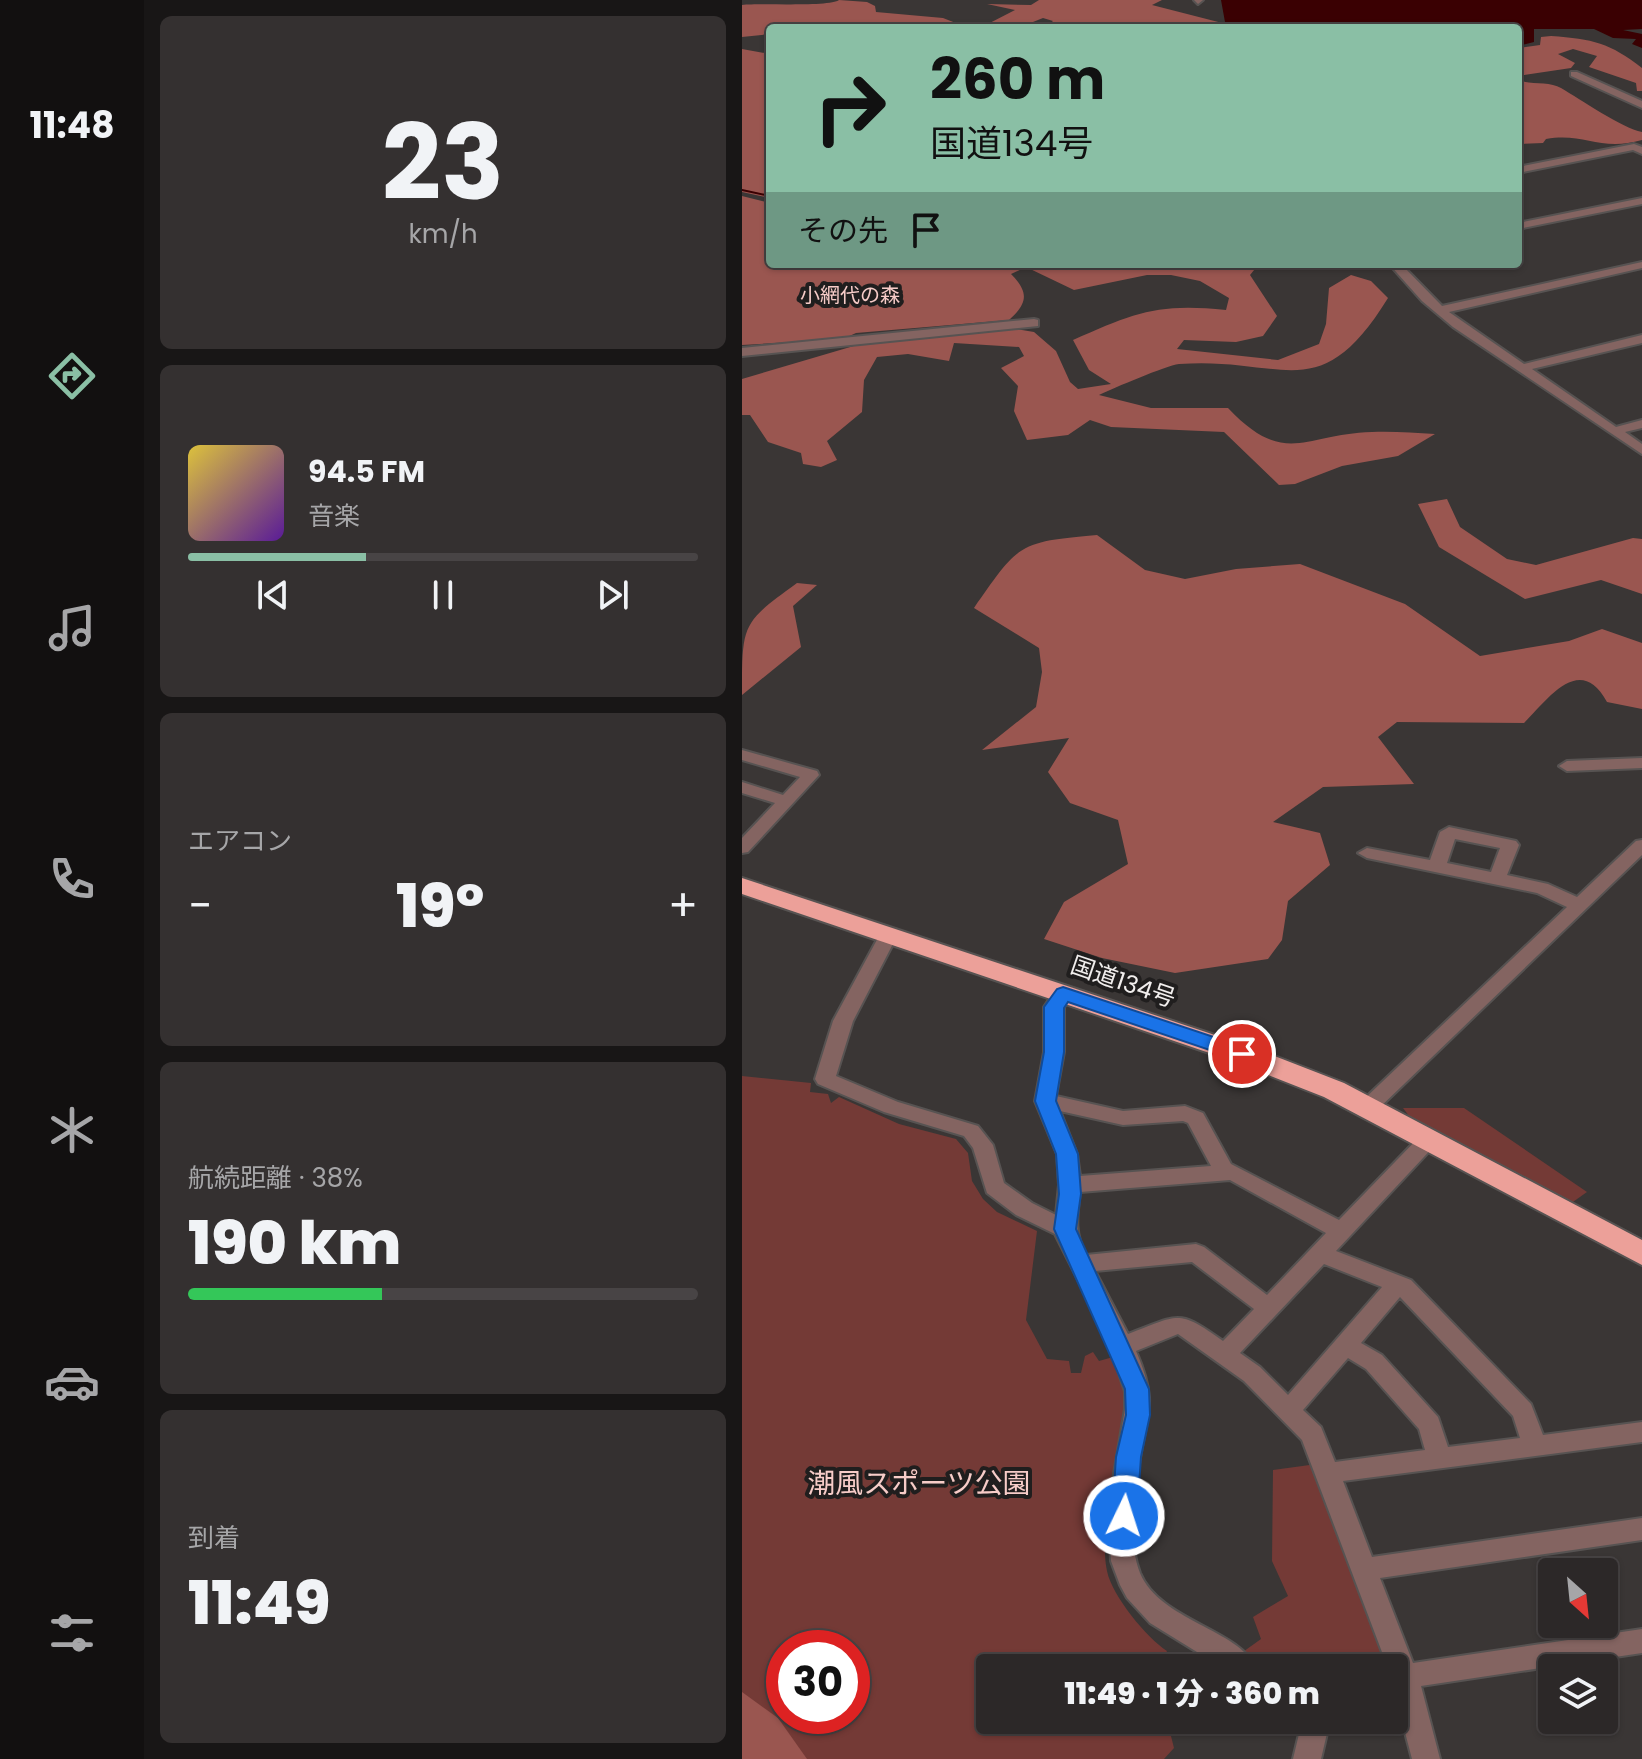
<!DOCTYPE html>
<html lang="ja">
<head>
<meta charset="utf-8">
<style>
	:root { --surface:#2c2828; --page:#343030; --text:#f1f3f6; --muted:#a6a6a8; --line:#484445; --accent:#8abfa5 }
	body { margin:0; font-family:Poppins,"Noto Sans JP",sans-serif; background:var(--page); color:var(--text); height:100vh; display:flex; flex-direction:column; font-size:30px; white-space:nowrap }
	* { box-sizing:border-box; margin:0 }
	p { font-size:26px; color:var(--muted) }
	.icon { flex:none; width:44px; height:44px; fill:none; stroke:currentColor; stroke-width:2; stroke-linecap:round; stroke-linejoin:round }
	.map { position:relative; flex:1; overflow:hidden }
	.sheet { display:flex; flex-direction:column; gap:16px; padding:16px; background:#181616; width:598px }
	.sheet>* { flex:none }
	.banner { position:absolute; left:24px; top:24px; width:756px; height:244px; border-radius:8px; box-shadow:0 2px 6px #0004,0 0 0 2px var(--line); background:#8abfa5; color:#111; overflow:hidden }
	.needle { width:52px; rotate:153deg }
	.controls { position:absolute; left:796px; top:1558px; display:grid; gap:16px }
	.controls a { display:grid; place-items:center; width:80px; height:80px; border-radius:8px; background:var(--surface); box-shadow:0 2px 6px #0004,0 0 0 2px var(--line); font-size:40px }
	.speed { position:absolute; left:24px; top:1630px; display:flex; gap:16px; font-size:40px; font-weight:700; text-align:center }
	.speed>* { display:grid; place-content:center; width:104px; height:104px; border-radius:50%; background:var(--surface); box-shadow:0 2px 6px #0004,0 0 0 2px var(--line); line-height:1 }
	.speed .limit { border:12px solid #d22; background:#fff; color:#111 }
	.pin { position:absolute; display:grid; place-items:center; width:68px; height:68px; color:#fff; margin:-34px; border:4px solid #fff; border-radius:50%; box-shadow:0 2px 8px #0007 }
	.me { position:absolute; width:88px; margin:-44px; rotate:4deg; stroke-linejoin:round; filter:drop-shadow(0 0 6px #0008) }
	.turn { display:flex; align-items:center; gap:28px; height:168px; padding:0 32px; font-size:36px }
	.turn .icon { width:104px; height:104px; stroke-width:2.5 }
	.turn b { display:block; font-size:56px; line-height:68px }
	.then { display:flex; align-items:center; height:76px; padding:0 32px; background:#0003; gap:16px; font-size:30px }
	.big { font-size:60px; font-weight:800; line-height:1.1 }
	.sheet .card { flex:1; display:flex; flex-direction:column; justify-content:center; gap:12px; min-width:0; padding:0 28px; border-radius:12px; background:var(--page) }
	.sheet .dial { align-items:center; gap:0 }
	.dial b { font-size:104px; line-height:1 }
	.song { display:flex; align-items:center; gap:24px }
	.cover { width:96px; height:96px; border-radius:12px; background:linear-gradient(135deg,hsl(50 70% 55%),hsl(270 70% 35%)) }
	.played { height:8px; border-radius:4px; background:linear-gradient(90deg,var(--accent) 35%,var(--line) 35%) }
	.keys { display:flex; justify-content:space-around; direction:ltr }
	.heat { display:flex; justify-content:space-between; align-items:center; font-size:44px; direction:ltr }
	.charge { height:12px; border-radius:6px; background:linear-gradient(90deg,#34c759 38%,var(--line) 0) }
	.trip { position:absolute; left:234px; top:1654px; width:432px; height:80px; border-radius:8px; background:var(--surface); box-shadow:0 2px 6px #0004,0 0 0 2px var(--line); font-weight:800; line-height:80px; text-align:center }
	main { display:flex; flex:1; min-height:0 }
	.tabs { display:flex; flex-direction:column; width:144px; justify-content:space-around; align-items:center; background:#121010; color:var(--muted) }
	.tabs .icon { width:56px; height:56px }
	.tabs .on { color:var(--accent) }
	.tabs b { font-size:36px; color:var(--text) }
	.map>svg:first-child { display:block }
	.green { fill:#743a36; fill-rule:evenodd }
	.forest { fill:#9a5650 }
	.water { fill:#3a0002 }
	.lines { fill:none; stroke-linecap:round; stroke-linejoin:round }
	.stream { stroke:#3a0002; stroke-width:2 }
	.minor-casing { stroke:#575352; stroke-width:4 }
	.highway-casing { stroke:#575352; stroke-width:4 }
	.minor { fill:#846461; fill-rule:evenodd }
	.highway { fill:#eca099; fill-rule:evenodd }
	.route { fill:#1a73e8; stroke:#114b97; stroke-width:2 }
	.labels { text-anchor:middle; stroke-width:8; stroke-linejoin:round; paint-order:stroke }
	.far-park-label { font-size:20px; fill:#f7ccc8; stroke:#201e1e }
	.street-label { font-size:24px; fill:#f1eeed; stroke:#201e1e }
	.near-park-label { font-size:28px; fill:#f7ccc8; stroke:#201e1e }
</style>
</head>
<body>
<main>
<nav class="tabs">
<b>11:48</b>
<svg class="icon on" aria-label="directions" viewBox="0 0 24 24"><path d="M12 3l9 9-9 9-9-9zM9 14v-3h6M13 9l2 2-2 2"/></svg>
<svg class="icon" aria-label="music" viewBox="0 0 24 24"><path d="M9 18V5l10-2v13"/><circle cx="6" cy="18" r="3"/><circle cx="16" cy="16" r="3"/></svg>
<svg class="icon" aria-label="phone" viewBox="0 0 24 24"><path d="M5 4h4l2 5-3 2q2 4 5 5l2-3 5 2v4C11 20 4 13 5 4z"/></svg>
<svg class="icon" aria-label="climate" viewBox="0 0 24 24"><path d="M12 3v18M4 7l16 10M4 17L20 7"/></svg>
<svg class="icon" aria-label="car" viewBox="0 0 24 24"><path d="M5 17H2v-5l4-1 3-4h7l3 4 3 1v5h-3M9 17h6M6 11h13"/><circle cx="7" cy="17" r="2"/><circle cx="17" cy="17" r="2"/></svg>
<svg class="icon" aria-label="filters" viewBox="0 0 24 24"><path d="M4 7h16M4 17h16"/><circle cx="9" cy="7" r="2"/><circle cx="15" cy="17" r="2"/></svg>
</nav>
<section class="sheet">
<div class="card dial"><b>23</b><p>km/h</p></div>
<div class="card">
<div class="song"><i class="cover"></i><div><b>94.5 FM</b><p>音楽</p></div></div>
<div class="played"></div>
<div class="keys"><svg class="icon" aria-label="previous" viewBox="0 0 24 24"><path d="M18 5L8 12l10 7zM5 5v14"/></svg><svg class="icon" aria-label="pause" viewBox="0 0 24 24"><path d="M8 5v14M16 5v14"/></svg><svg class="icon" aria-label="next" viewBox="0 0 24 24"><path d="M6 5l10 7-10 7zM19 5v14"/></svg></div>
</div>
<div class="card"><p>エアコン</p>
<div class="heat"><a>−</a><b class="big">19°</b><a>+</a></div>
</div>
<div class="card"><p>航続距離 · 38%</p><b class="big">190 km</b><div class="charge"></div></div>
<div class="card"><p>到着</p><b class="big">11:49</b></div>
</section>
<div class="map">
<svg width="900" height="1759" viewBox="0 0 900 1759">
	<rect width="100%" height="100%" fill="#3a3635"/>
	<g class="green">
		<path d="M0,1076L69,1083L68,1092L86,1094L89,1103L97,1097L157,1124L214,1139L226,1153L230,1181L241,1199L255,1212L295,1231L284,1320L305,1359L327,1361L329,1373H339L343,1356L351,1352L357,1361L371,1357L383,1392L373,1506L365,1505L364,1513C364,1531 361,1553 365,1571C370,1596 405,1638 425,1651L417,1668H248V1720H425L432,1748L422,1759H38L0,1721ZM42,1648H110V1716H42Z"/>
		<path d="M661,1108H722L845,1192L828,1204L667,1116Z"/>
		<path d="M575,1464L652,1668H514L498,1654L519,1639L511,1617L546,1596L530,1561L531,1470Z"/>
	</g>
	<g class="forest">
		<path d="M97,0L125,2L133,6L134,12L201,18L224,27L238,28L273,10L245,4L289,5L297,0H420L410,5L488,25L481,28H303L311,21L301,18L276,28H28V34L0,37V5C19,3 89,7 97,0Z"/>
		<path d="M809,36C851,39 868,43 900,68V91H895L894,83L847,67L855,56L831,49L816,54L833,63L829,68L776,76V48L798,45L799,37Z"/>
		<path d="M0,49L28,54V198L0,192Z"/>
		<path d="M776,80C789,85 808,81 819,88C838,99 880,128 900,132V140C858,152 842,132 804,139L801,143L776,144Z"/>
		<path d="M0,196L28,203V264H517L508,275L535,316L521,336L494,342L442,340L435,349L536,360L577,344L584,324L587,288L609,275L629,281L646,298C577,410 542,356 437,364C423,366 372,388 357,395L409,408H486C543,468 562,434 630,432C651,431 672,433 693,434L656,456L600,466L553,484L537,485L482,432L369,427L348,420L326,435L285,440L272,411L276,386L259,368L282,356L277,347L212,343L207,361L166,354L135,357L122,380L120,412L85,441L95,460L79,467L61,464L59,453L26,442L8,415H0V379L115,345L261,327L292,332L314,351L328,382L336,389L369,384L347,370L331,340C393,313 414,303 484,310L487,298L458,281L429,275H405L332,290L284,267L269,274C287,292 286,303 267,320L114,333L101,339L0,345Z"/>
		<path d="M705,499L718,527L765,559L794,565L891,538L900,539V594L859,580L783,599L697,547L676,504Z"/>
		<path d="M355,535L403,570L443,579L494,569L558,564L663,604L738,656L827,641L860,629L900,643V709L865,702C838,653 807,698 782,723L655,722L636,737L672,784L581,787L531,822L578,833L588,865L546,901L540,940L526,959L433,973L360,958L302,939L322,902L386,864L376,820L328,803L306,772L327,738L240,750L294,707L300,672L297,648L232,608C277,544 275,542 355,535Z"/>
		<path d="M55,583L75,585L51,606L59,647L0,695C0,623 0,623 55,583Z"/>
		<path d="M0,1692L36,1718L65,1759H0Z"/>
	</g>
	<path class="water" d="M479,0H900V29L881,30L900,34V48L890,44L894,39L871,38L852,29H792V42L776,46V28L601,22L600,28H482L487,24L483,22Z"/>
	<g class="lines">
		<path class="stream" d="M0,190L28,196"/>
		<g class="minor-casing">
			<g id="minor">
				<path d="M452,0H461L456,4Z"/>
				<path d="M829,72H835L900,101V108L829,76Z"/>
				<path d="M892,144L900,147V154L891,150L776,173V167Z"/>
				<path d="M900,198V204L776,229V223Z"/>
				<path d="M900,262V268L707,312L782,364L900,335V343L790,369L874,427L900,420V428L883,432L900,444V454L711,327L680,301L647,264H659L700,306Z"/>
				<path d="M292,319L296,320V326L0,356V348Z"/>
				<path d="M0,750L75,771L77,775L6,852L0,853V838L33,803L0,793V782L41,795L58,777L0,760Z"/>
				<path d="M900,758V768L825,771L817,766L825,761Z"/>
				<path d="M707,827L774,841L777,845L765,875L806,884L835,897L894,841L900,840V855L634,1111H620L617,1106L620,1101L825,907L795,893L625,858L616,853L625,848L688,860L698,832ZM713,839L758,848L749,872L705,863Z"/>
				<path d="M146,930L155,936L111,1021L94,1076L156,1102L236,1126L251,1145L262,1183L290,1203L314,1215L317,1185L315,1154L293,1101L302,1052V1007L314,989L321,988L331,994L322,1007V1052L314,1096L381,1111L443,1106L461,1113L489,1164L597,1220L681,1133H695L698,1138L695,1143L594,1251L669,1280L789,1404L801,1435L900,1422V1442L601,1481L630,1557L900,1518V1540L638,1578L671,1663L900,1629V1653L679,1686L698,1759H670L652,1690V1668H646L560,1440L502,1381L436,1334L394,1351C400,1365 406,1381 407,1397C408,1416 402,1434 399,1452C393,1488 384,1537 398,1573C418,1621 497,1629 514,1668H481L408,1623L385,1598L378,1585L369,1561L367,1526L372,1473L383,1409V1392L365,1337L313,1234L274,1215L245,1193L231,1148L222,1136L142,1112L76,1084L73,1079L91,1021L137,936ZM318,1111L381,1125L441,1121L446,1123L469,1166L338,1176L335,1154ZM488,1180L584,1233L525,1295L462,1247L454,1244L344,1255C332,1233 335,1216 338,1192ZM450,1262L512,1309L481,1341C435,1308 437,1315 386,1334L353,1271ZM582,1264L640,1287L546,1395L518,1367L498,1353ZM658,1297L771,1416L778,1438L706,1447L696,1417L640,1355L619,1343ZM606,1358L624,1369L677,1429L683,1450L593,1462L579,1427L561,1410Z"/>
				<path d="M548,1720H582L586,1729L579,1759H551L557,1734Z"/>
			</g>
		</g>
		<g class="highway-casing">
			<path id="highway" d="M0,878L509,1047L602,1083L900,1240V1265L582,1097L491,1061L0,894Z"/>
		</g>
		<use href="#minor" class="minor"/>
		<use href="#highway" class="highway"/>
	</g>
	<path class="route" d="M321,987L508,1049L510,1054L500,1061L326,1002L322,1008V1052L314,1101L336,1154L339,1194L334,1229L407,1389L408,1415L399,1457L395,1516L391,1524L382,1527L373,1524L370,1516L374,1457L384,1415L383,1389L312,1229L317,1194L314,1154L293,1101L302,1052V1007L315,989Z"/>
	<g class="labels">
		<g class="far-park-label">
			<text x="108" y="302">小網代の森</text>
		</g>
		<g class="street-label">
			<text transform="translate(381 982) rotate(19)" y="8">国道134号</text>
		</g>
		<g class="near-park-label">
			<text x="177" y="1493">潮風スポーツ公園</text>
		</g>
	</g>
</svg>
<div class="controls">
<a><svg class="needle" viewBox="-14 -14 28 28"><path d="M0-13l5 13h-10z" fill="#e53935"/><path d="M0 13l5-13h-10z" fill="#a6a6a8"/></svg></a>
<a><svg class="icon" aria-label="layers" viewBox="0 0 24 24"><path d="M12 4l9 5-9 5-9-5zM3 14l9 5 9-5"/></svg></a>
</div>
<div class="speed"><div class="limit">30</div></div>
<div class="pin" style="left:500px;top:1054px;background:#d93025"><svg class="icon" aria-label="arrive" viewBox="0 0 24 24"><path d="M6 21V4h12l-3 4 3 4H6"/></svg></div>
<svg class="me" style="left:382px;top:1516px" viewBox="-20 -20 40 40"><circle r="17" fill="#1a73e8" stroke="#fff" stroke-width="3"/><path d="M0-11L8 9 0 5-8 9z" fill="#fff"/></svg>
<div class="trip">11:49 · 1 分 · 360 m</div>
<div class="banner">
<div class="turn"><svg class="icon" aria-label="right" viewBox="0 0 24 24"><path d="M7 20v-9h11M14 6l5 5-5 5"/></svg><div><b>260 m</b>国道134号</div></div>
<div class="then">その先<svg class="icon" aria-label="arrive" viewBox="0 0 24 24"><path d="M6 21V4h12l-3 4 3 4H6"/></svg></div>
</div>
</div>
</main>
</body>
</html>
